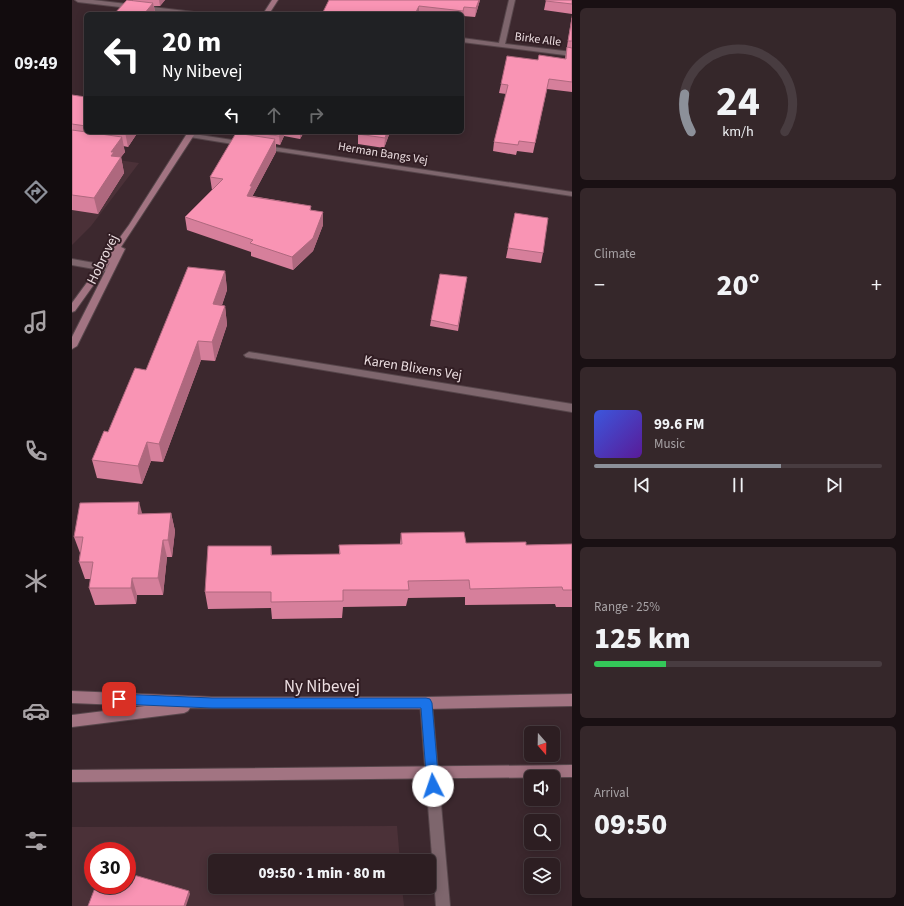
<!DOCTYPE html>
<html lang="en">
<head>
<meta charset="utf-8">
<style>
	:root { --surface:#2d1e22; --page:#35272a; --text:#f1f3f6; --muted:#a7a2a5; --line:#483c40; --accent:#8c9099 }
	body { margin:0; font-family:"Source Sans 3",sans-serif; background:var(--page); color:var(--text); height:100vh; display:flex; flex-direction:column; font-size:15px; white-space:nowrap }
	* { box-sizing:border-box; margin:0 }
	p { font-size:13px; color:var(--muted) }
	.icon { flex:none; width:22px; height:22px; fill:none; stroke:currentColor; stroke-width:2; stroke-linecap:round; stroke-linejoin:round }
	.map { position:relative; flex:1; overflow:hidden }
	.side { display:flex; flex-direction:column; gap:8px; padding:8px; background:#191013; width:332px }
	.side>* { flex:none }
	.banner { position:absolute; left:12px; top:12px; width:380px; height:122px; border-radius:6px; box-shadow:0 2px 10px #0003,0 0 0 1px var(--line); background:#202124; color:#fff; overflow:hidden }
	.needle { width:26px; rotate:160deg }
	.fabs { position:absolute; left:452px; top:726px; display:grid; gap:8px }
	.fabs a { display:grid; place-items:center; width:36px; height:36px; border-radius:6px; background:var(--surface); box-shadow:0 2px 10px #0003,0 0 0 1px var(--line); font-size:20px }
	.speed { position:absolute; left:12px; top:842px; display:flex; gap:8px; font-size:20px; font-weight:700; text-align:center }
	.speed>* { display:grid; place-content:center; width:52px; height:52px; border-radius:50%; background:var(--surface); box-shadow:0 2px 10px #0003,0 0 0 1px var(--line); line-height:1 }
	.speed .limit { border:6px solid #d22; background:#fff; color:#111 }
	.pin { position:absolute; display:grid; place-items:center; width:34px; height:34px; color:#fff; margin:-17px; border-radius:8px; box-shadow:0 2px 6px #0006 }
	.me { position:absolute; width:44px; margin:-22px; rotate:356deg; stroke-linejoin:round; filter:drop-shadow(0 0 3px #0008) }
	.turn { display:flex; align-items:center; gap:14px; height:84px; padding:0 12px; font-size:18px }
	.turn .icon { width:52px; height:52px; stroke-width:2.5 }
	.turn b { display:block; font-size:28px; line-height:34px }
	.lanes { display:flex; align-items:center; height:38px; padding:0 12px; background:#0003; justify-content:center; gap:20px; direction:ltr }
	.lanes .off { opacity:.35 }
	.big { font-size:30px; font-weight:800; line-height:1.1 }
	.side .widget { flex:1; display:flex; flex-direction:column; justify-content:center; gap:6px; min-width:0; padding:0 14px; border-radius:6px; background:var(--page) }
	.side .dial { align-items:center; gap:0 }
	.dial svg { height:104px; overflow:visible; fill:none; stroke:var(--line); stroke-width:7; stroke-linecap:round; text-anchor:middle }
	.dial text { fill:var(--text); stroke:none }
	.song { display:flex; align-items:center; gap:12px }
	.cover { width:48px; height:48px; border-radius:6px; background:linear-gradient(135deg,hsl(230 70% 55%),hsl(270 70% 35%)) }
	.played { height:4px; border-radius:2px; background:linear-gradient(90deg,var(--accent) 65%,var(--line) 65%) }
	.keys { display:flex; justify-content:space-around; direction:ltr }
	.heat { display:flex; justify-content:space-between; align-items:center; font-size:22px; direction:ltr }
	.charge { height:6px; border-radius:3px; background:linear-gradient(90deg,#34c759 25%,var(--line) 0) }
	.trip { position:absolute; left:136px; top:854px; width:228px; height:40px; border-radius:6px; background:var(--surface); box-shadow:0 2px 10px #0003,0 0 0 1px var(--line); font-weight:800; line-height:40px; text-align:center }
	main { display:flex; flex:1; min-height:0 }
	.tab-bar { display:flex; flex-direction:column; width:72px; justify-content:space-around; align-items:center; background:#120c0e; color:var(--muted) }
	.tab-bar .icon { width:28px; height:28px }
	.tab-bar .on { color:var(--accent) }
	.tab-bar b { font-size:18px; color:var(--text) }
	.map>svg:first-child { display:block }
	.built { fill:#4b3138; fill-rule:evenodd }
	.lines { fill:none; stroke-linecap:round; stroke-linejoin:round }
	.service-casing { stroke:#57464b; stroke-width:2 }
	.minor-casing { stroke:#57464b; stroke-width:2 }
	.secondary-casing { stroke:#57464b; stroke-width:2 }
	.service { fill:#7e666d; fill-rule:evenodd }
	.minor { fill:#7e666d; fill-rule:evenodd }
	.secondary { fill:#a27482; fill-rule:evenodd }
	.wall { fill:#d67f9b }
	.shaded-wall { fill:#ae687e }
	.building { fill:#f994b4; stroke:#ae687e }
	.route { fill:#1a73e8; stroke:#114b97 }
	.labels { text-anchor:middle; stroke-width:4; stroke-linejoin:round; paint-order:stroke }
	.far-street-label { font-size:12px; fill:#ecdee1; stroke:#321e24 }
	.street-label { font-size:14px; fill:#ecdee1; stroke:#321e24 }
	.near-street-label { font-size:17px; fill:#ecdee1; stroke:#321e24 }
</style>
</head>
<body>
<main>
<nav class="tab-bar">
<b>09:49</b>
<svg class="icon on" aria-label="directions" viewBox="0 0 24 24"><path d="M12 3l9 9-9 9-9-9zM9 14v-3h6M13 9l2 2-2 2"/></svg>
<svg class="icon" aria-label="music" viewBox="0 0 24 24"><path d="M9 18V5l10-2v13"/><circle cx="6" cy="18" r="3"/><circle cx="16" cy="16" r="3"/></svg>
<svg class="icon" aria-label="phone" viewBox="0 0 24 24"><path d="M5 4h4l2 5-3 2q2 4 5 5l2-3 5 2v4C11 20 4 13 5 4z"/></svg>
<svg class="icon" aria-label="climate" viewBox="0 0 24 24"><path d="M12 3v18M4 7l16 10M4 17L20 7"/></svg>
<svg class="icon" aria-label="car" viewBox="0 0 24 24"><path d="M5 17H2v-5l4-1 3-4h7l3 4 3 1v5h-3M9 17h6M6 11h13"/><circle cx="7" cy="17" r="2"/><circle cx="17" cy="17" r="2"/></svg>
<svg class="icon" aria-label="filters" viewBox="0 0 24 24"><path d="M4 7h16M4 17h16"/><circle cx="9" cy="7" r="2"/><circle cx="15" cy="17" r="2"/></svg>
</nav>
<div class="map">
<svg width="500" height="906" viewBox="0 0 500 906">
	<rect width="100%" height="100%" fill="#3c282e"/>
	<g class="built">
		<path d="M11,155L67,163L19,226L0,245V169Z"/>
		<path d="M325,826L328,861H143V887H330L332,906H0V827ZM21,851H55V885H21Z"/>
	</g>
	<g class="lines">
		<g class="service-casing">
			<path id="service" d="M0,259L39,266L43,269L39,272L0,265Z"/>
		</g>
		<g class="minor-casing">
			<g id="minor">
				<path d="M3,0H21L122,12L125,14H107L6,2Z"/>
				<path d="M437,0H443L433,44L500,52V56L390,42V38L427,43Z"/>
				<path d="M115,133L173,142L177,144L173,146L118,137L114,135Z"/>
				<path d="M188,145L500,192V196L191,149H188Z"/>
				<path d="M177,352L500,404V412L174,357L172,355Z"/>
				<path d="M354,697L358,699L360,703L378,906H364L348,703L350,699Z"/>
			</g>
		</g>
		<g class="secondary-casing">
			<g id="secondary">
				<path d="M200,0H206L197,14H191Z"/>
				<path d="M116,132H124L49,247L53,249L5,346L0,349V337L38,262L3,311L0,312V303L57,225Z"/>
				<path d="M0,691L140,697H354L500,694V706L354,709L118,708L116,711L112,713L0,727V715L73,706L0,703Z"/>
				<path d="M500,765V777L0,782V770Z"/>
			</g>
		</g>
		<use href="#service" class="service"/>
		<use href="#minor" class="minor"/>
		<use href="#secondary" class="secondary"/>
	</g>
	<g class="wall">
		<path d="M61,0H93L88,6H82L83,13L81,14H42L61,1Z"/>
		<path d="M408,0L403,17L391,16L390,20V14H250Z"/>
		<path d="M474,0H500V14L472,10Z"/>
		<path d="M500,15V92L475,89L461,153L445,151L444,155L421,151L422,142L434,94L427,93L429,84L466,60L493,59Z"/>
		<path d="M0,95L14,97V132H66L56,147L51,146L53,152L49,157L52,173L26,214L0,210Z"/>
		<path d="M168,132H232L228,139L212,136L208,145L204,144V152L181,195V196L239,206V210L251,212V225L241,251L221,270L179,256V252L115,230L113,217L140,190L138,177L169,134Z"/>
		<path d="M318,132L312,148L286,144V134Z"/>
		<path d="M443,213L471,253L469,263L434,258Z"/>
		<path d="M153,271L155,290L150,305L153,306L155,325L143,361L129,360L91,462L79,461L70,484L25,478L20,460L74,370Z"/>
		<path d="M395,277L386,331L358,326L359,320Z"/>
		<path d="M99,513L103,531L100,557H95L91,595H65L64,604L23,605L17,588L19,579H13L7,562L8,553L2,537L70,514Z"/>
		<path d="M329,533L394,543L454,545L500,544V607H484L483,604L393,605V597L336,598L334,606L271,607L270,618L200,619L199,608L136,609L133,592L199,546L200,555L267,554V545L328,544Z"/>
	</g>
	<g class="shaded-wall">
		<path d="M87,0H93L88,6Z"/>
		<path d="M407,0H408L403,17L404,8Z"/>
		<path d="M81,3L83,13L81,14H72Z"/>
		<path d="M347,6V14H343Z"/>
		<path d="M392,7L391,16L390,20L391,11Z"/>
		<path d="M53,132H66L56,147Z"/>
		<path d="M210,132H212V136L208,145L207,136Z"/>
		<path d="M228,132H232L228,139Z"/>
		<path d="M315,132H318L312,148L313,138Z"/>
		<path d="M50,137L53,152L49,157L52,173L26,214L22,198L39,156V152Z"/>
		<path d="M203,139L204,152L181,195V199L175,196L178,186Z"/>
		<path d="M251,212V225L241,251L221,270L220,257Z"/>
		<path d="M153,271L155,290L144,323L141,304Z"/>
		<path d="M153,306L155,325L143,361L140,342Z"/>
		<path d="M126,341L129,360L91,462L87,444Z"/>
		<path d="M75,442L79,461L70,484L66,466Z"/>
		<path d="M67,502L72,520L66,514Z"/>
		<path d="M99,513L103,531L100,557L96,540Z"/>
		<path d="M91,540L95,557L91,595L86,578Z"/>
		<path d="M60,578L65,595L64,604L59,588Z"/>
		<path d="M117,891L118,894L114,906H112Z"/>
	</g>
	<g class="building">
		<path d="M55,0L81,3L72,14H42Z"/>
		<path d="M257,0H407L404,8L392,7L391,11L347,6L343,14H250Z"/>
		<path d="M474,0H500V4L474,1Z"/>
		<path d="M500,18V41H496Z"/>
		<path d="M495,47L500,48V82L477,79L463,143L447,141L446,145L422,142L436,85L429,84L435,56L466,60L467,55L494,59Z"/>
		<path d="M0,95L14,97V126L0,124Z"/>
		<path d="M0,130L50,137L39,152H42L39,156L49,157L22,198L0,195Z"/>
		<path d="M176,132H210L207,136Z"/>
		<path d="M287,132H315L313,138L286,134Z"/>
		<path d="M164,133L203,139L178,186H180L175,196L239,206L238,210L251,212L241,238L220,257L178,243L181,240L113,217L151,179L138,177Z"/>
		<path d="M443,213L476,218L471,253L436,248Z"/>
		<path d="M116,267L153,271L141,304L153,306L140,342L126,341L87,444L75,442L66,466L20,460L32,431L36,432L63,368L74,370Z"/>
		<path d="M368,274L395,277L386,326L359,320Z"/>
		<path d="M67,502L66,514L99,513L96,540H91L86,578H60L59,588H17L21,562H7L11,537H2L8,503Z"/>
		<path d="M392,532L394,543L454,542V545L500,544V590H491L490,587L398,589L397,580L336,581L337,590H271V601L199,602V592H133L136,546H199V555L268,554L267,545L330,544L329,533Z"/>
		<path d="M55,873L117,891L112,906H16L24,885H55Z"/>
	</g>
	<path class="route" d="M47,694L140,698H354L358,699L360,703L367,786L365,791L361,792L357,791L355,786L349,708H140L47,704L43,703L41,699L43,695Z"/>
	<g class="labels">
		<g class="far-street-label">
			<text transform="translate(466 39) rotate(7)" y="4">Birke Alle</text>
			<text transform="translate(311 153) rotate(9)" y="4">Herman Bangs Vej</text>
		</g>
		<g class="street-label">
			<text transform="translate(30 259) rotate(-64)" y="5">Hobrovej</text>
			<text transform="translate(341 367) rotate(9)" y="5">Karen Blixens Vej</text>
		</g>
		<g class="near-street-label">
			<text x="250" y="692">Ny Nibevej</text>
		</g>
	</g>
</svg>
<div class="fabs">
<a><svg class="needle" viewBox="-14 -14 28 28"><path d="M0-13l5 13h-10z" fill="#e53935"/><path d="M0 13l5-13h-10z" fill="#a7a2a5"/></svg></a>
<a><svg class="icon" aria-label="sound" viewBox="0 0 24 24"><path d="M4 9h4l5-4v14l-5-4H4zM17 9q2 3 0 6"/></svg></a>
<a><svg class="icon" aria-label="search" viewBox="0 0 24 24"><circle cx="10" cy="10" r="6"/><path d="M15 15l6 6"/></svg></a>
<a><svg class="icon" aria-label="layers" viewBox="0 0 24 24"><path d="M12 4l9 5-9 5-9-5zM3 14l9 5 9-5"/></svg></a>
</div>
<div class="speed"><div class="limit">30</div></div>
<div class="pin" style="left:47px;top:699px;background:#d93025"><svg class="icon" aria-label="arrive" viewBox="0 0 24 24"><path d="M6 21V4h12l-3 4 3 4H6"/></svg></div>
<svg class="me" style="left:361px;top:786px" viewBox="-20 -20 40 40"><circle r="19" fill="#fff"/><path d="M0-13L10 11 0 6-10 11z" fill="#1a73e8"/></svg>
<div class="trip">09:50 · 1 min · 80 m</div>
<div class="banner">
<div class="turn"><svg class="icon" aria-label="left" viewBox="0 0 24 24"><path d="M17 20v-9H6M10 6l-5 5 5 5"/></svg><div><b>20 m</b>Ny Nibevej</div></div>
<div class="lanes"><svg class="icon" aria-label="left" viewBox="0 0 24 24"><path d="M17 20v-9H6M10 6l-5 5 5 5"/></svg><svg class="icon off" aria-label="ahead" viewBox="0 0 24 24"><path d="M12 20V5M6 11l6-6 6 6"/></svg><svg class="icon off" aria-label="right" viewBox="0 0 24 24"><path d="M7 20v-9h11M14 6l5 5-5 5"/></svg></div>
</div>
</div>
<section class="side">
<div class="widget dial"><svg viewBox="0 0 100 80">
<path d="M14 69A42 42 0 1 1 86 69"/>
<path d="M14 69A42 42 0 0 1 9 40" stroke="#8c9099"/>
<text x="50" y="56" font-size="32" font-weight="700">24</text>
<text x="50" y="72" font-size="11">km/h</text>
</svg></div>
<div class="widget"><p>Climate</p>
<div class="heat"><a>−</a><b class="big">20°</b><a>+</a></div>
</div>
<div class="widget">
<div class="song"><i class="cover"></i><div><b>99.6 FM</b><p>Music</p></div></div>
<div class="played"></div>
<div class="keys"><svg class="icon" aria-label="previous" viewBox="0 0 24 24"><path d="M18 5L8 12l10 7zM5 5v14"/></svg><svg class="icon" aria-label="pause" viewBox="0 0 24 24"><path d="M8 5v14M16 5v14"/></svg><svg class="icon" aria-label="next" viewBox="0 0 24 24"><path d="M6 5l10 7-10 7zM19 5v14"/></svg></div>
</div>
<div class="widget"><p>Range · 25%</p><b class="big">125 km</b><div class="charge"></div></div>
<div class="widget"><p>Arrival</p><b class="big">09:50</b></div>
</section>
</main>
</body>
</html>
